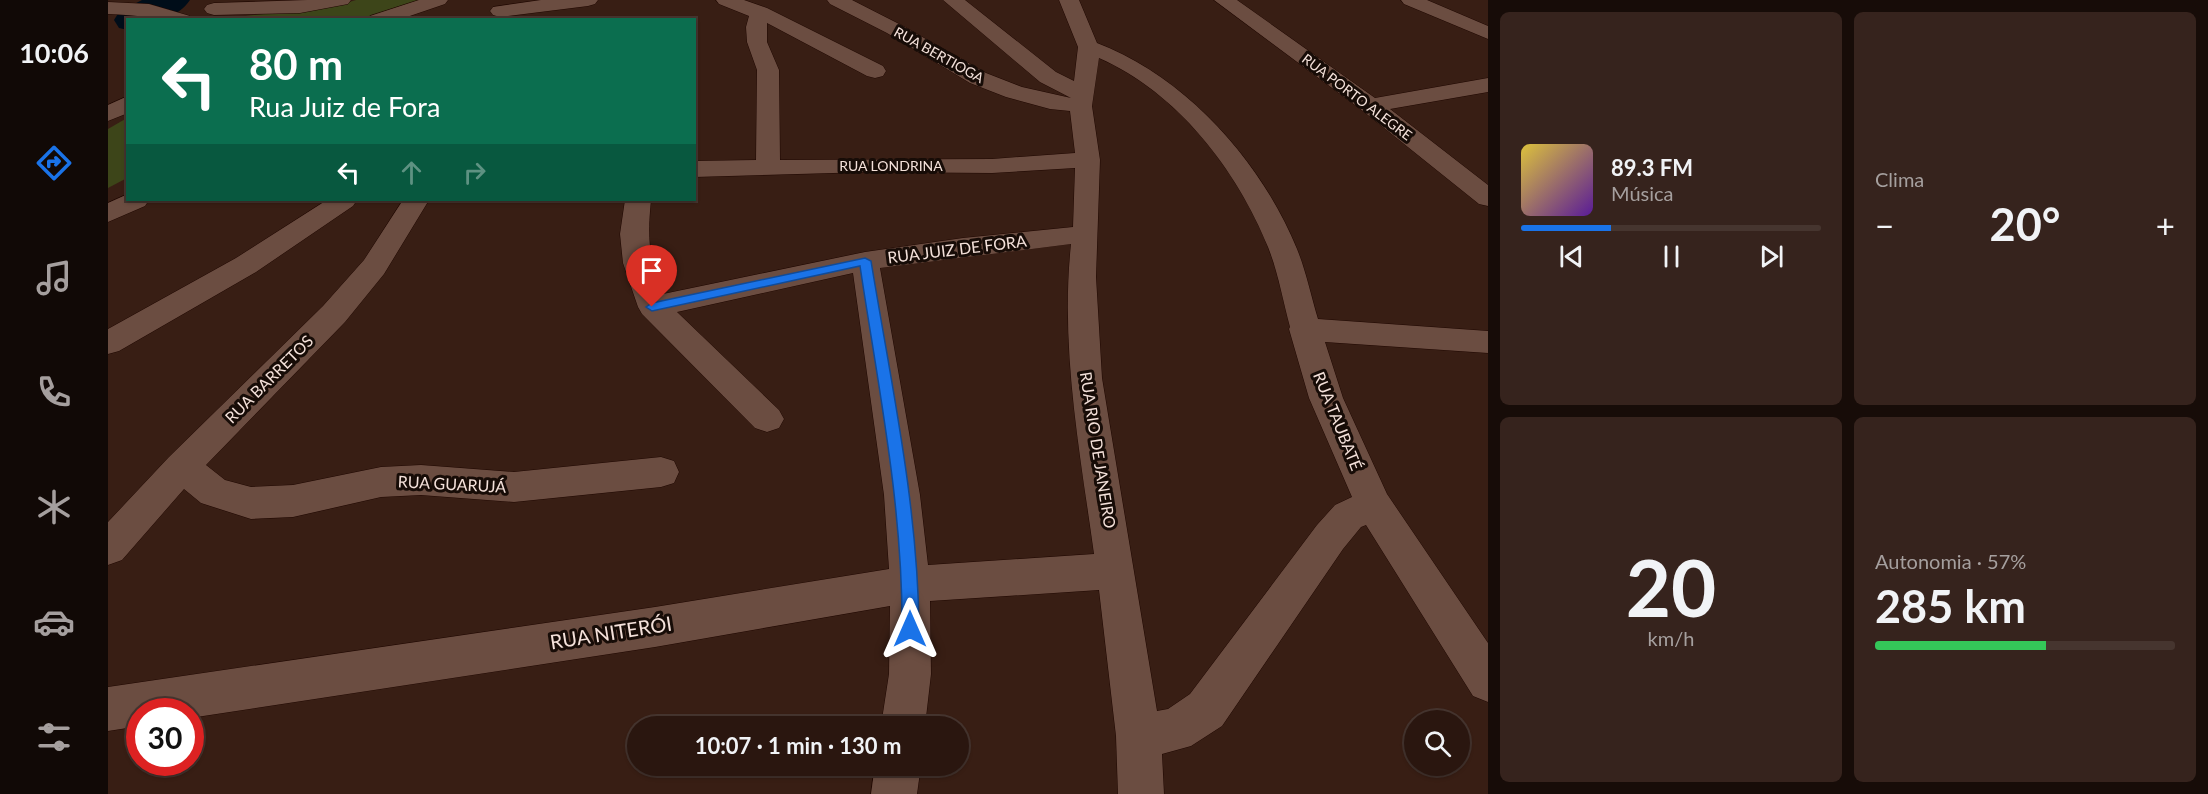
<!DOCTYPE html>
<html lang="pt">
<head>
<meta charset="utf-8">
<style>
	:root { --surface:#2a160f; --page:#36231d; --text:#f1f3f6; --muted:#a59f9e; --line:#46352f; --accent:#1a73e8 }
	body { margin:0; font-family:Lato,sans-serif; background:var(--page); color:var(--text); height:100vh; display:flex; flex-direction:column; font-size:22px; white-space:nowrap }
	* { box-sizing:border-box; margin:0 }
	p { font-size:20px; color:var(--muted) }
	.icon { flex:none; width:33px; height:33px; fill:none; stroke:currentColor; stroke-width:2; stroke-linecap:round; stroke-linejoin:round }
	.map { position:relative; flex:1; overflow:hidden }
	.panel { display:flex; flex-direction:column; gap:12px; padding:12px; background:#170c08; width:720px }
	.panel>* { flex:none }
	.top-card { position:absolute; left:18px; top:18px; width:570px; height:183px; border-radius:0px; box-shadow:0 2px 4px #0004,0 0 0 2px var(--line); background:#0b6e4f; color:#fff; overflow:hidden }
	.buttons { position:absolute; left:1296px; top:710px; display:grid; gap:12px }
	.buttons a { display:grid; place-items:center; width:66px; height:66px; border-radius:50%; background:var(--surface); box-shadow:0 2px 4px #0004,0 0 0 2px var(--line); font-size:30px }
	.speed { position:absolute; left:18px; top:698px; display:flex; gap:12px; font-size:30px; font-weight:700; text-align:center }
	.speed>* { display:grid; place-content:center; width:78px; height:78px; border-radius:50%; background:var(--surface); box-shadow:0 2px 4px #0004,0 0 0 2px var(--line); line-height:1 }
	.speed .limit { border:9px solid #d22; background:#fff; color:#111 }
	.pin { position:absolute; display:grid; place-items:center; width:51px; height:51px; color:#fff; margin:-62px -26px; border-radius:50% 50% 50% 0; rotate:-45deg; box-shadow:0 0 6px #0007 }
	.pin .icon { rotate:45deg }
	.me { position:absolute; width:66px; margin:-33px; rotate:0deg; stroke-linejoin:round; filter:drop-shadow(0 0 4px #0008) }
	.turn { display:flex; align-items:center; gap:21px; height:126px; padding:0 24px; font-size:27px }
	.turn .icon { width:78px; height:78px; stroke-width:2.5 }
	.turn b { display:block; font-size:42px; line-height:51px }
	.lanes { display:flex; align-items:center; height:57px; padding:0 24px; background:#0003; justify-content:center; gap:30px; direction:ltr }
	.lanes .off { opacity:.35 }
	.big { font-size:45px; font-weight:700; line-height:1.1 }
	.panel .tile { flex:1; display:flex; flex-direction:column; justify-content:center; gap:9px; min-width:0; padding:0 21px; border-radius:9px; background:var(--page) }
	.panel .dial { align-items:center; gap:0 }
	.dial b { font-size:78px; line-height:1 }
	.song { display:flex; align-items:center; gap:18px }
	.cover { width:72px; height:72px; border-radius:9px; background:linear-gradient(135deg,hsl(50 70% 55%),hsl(270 70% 35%)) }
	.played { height:6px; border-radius:3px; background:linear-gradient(90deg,var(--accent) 30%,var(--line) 30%) }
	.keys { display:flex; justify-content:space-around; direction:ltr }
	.heat { display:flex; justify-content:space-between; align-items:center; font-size:33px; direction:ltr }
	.charge { height:9px; border-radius:4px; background:linear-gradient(90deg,#34c759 57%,var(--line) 0) }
	.panel .tiles { flex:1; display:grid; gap:12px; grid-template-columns:repeat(2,1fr) }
	.trip { position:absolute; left:519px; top:716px; width:342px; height:60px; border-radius:30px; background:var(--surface); box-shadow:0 2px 4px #0004,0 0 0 2px var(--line); font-weight:700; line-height:60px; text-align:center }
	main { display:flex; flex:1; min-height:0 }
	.tabs { display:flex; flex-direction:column; width:108px; justify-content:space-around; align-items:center; background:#110906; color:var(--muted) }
	.tabs .icon { width:42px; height:42px }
	.tabs .selected { color:var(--accent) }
	.tabs b { font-size:27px; color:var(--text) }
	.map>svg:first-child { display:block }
	.green { fill:#3d4519 }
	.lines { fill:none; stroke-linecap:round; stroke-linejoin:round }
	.river { fill:#000d19; fill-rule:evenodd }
	.street-casing { stroke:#1f0701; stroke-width:1 }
	.secondary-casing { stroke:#1f0701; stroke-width:1 }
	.street { fill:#6b4d41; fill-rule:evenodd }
	.secondary { fill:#6b4d41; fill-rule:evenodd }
	.route { fill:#1a73e8; stroke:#114b97; stroke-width:1.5 }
	.labels { text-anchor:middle; stroke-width:6; stroke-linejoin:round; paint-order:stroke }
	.far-street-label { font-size:14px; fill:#f4e1da; stroke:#170c07 }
	.street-label { font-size:16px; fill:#f4e1da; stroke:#170c07 }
	.near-street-label { font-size:20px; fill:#f4e1da; stroke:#170c07 }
</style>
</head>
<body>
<main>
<nav class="tabs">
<b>10:06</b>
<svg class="icon selected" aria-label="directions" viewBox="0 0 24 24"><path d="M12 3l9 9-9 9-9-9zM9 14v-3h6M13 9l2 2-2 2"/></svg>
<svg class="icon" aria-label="music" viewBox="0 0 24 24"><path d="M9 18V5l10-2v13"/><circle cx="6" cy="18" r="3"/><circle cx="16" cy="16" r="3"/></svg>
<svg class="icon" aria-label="phone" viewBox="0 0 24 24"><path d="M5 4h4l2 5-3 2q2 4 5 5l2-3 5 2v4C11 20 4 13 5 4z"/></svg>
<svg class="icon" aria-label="climate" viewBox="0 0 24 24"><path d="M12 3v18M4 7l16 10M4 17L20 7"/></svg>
<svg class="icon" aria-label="car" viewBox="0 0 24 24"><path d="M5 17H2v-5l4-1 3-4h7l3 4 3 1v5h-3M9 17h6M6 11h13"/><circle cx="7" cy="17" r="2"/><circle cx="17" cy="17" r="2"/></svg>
<svg class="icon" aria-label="filters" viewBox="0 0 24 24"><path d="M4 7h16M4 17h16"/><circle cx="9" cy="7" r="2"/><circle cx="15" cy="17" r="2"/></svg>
</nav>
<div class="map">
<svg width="1380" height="794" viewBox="0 0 1380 794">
	<rect width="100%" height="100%" fill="#381e14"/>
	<g class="green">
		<path d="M248,0H319L250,19L151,20L137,16L228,6Z"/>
		<path d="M19,118V178L0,188V129Z"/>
	</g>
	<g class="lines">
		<path class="river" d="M34,0H82C67,22 43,20 20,20V30L11,28L6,20L11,12Z"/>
		<g class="street-casing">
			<g id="street">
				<path d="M433,0H490L487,4L480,6L392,17L385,15L382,11L385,7Z"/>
				<path d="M608,0H636L659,8L775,66L778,71L775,76L767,78L759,76L659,23V42L671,70L672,160L884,159L967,153L962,111L942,109L898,97L862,83L779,33L722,4L719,0H744L793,25L878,73L914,87L963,98L932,82L835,0H857L948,72L966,81L970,47L951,0H971L989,43C1078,77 1153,161 1189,249C1198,271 1203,296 1210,319L1380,331V353L1217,342L1235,398L1279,494L1380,643V702L1365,696L1258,525L1253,527L1235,549L1114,726L1083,746L1054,754L1056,794H1010L1008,736L991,590L822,601L823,674L817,726H773L781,674L782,606L547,647L82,718V711H32V726L0,731V687L547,607L781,569L776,495L745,273L569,312L671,410L676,419L671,428L659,432L647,428L534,314L530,307L515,263L512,234L517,200H543C539,240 541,257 555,294L757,252L855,238L965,227L967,168L884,173L761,172L586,177V161L648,160L649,70L639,42L638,27L641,16L611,4ZM991,58C1069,92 1129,170 1160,247C1170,272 1175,301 1182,327L1181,329L1201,398L1244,497L1227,505L1209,525L1082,694L1060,709L1049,711L994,378L988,277L992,160L984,106ZM963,244C952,348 972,452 986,554L820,565L812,495L772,268Z"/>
				<path d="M1106,0H1129L1267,98L1380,78V92L1282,109L1380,185V206L1371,204L1255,111Z"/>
				<path d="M1293,0H1319L1380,26V39L1296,4Z"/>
				<path d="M219,200H249L245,206L148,272L11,351L0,354V329L128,258Z"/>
				<path d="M295,200H321L276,274L237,322L98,465L117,480L143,487L185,485L273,467L313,465L406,472L553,457L566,461L571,472L566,483L553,487L406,502L313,495L273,497L185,517L143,519L93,503L76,489L14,560L0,565V522L61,457L215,306L256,260Z"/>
				<path d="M767,765H813L809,794H763Z"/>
			</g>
		</g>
		<g class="secondary-casing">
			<g id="secondary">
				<path d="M199,0H243L240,4L192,13L106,15L99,13L96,9L99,5L106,3Z"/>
				<path d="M311,0H340L337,4L290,20H259L262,16Z"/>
				<path d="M0,2L41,4L82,16L85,20C56,20 29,15 0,14Z"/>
				<path d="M20,96V113L0,121V105Z"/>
				<path d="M20,194V200H41L37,206L0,222V203Z"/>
			</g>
		</g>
		<use href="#street" class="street"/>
		<use href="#secondary" class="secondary"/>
	</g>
	<path class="route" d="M757,258L763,261C783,383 810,505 811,629L808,635L802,637L796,635L794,629C795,507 770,386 752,266L544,311L538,307L544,303Z"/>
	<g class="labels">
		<g class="far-street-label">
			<text transform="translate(831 55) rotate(29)" y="5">RUA BERTIOGA</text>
			<text transform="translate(1249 97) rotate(37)" y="5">RUA PORTO ALEGRE</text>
			<text x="783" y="171">RUA LONDRINA</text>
		</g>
		<g class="street-label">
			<text transform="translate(849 249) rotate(-7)" y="6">RUA JUIZ DE FORA</text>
			<text transform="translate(161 379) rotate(-45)" y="6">RUA BARRETOS</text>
			<text transform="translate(1230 421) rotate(68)" y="6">RUA TAUBATÉ</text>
			<text transform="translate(990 450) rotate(81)" y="6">RUA RIO DE JANEIRO</text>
			<text transform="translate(344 484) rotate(3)" y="6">RUA GUARUJÁ</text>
		</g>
		<g class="near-street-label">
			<text transform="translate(503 633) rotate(-9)" y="7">RUA NITERÓI</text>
		</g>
	</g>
</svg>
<div class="buttons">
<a><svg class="icon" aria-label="search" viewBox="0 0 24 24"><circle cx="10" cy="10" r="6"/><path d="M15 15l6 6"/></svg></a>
</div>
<div class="speed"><div class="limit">30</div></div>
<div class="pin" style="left:544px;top:307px;background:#d93025"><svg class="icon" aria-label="arrive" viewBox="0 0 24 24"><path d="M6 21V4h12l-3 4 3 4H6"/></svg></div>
<svg class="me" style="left:802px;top:629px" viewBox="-20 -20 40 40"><path d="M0-17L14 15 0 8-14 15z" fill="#1a73e8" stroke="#fff" stroke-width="4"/></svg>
<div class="trip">10:07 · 1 min · 130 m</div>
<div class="top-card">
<div class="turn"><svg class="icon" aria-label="left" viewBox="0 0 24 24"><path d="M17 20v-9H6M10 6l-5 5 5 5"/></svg><div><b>80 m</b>Rua Juiz de Fora</div></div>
<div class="lanes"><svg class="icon" aria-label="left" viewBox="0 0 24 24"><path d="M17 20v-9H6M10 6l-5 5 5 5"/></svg><svg class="icon off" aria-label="ahead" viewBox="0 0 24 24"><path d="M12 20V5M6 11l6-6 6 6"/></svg><svg class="icon off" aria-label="right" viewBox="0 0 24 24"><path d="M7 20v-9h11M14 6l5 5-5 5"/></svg></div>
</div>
</div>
<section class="panel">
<div class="tiles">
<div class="tile">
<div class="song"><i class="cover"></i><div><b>89.3 FM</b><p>Música</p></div></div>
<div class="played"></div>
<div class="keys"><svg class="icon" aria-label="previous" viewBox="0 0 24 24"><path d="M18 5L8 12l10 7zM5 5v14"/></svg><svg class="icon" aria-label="pause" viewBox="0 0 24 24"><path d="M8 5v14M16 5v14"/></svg><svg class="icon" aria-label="next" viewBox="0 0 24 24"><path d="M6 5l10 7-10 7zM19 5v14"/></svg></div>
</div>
<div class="tile"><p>Clima</p>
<div class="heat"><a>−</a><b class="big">20°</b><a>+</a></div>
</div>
<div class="tile dial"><b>20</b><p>km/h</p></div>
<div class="tile"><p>Autonomia · 57%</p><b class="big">285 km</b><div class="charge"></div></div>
</div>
</section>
</main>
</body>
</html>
